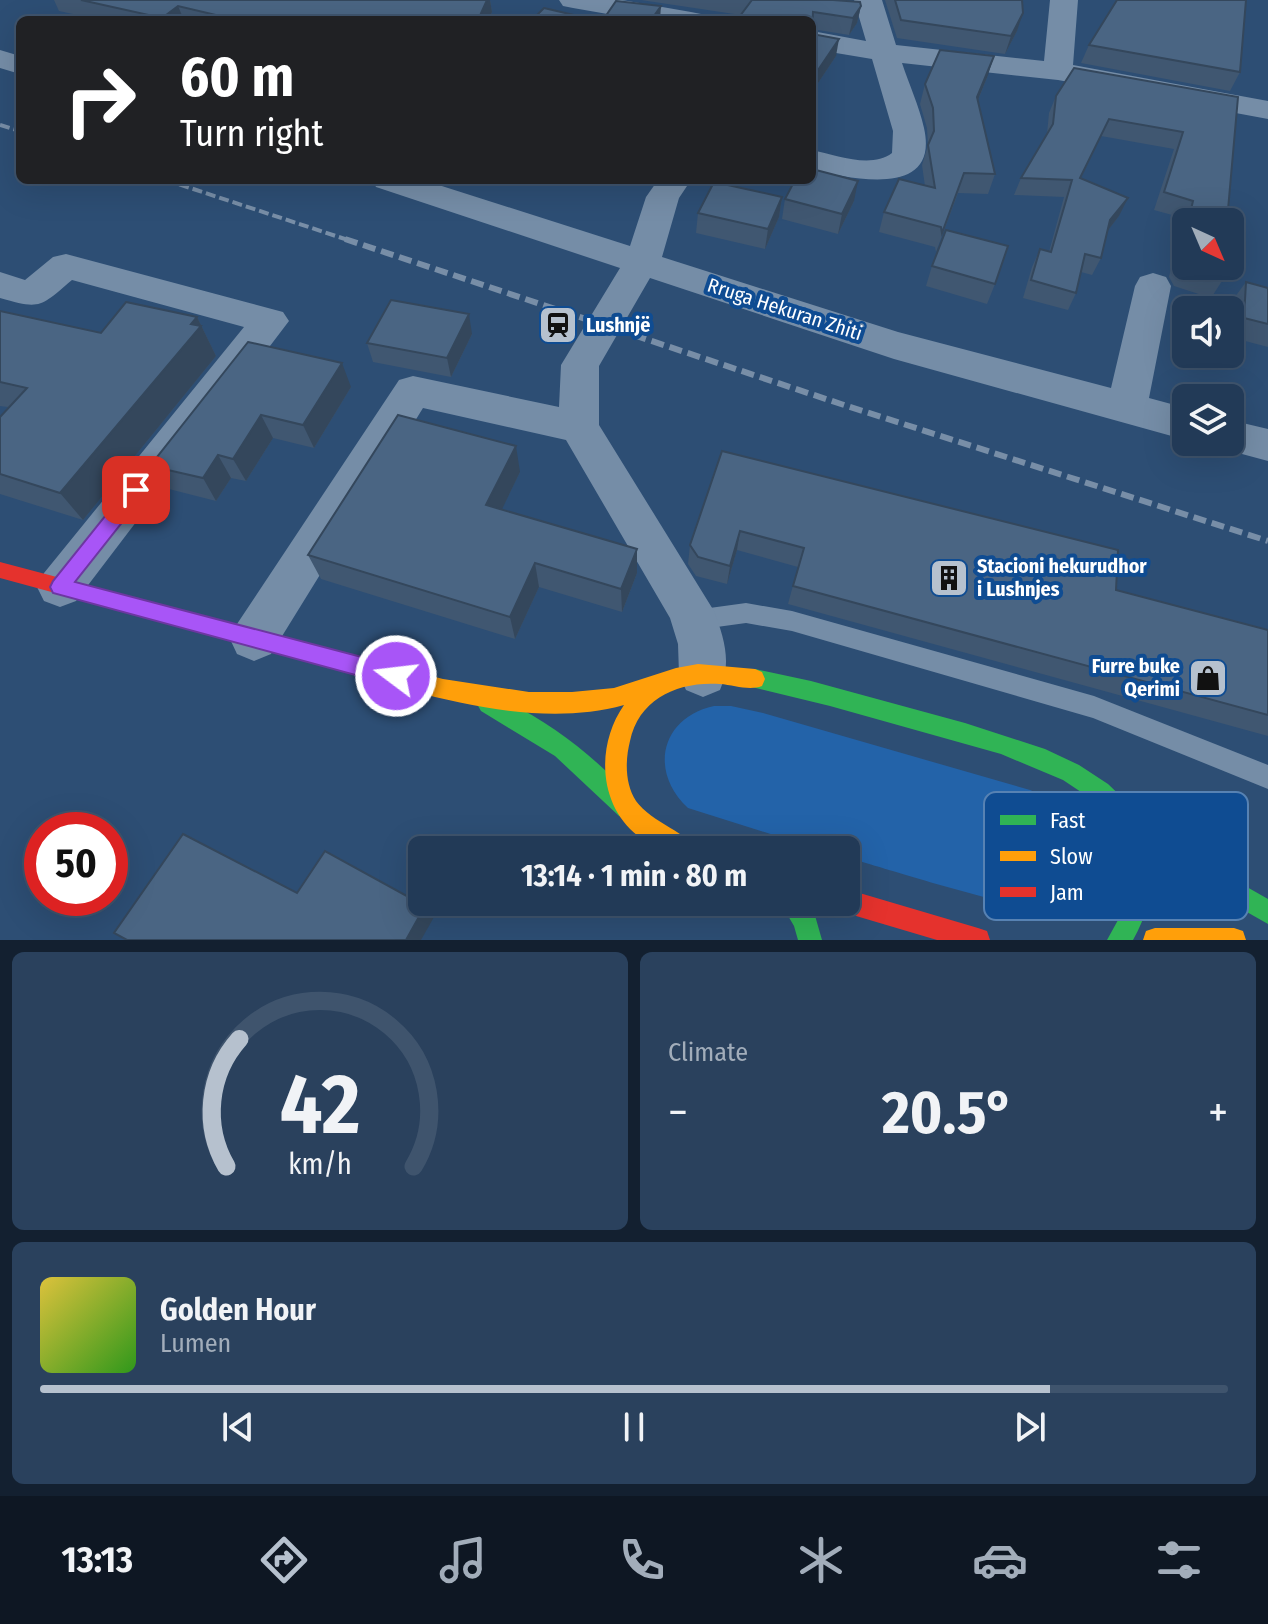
<!DOCTYPE html>
<html lang="en">
<head>
<meta charset="utf-8">
<style>
	:root { --surface:#223a57; --page:#2a415d; --text:#f1f3f6; --muted:#a2adba; --line:#3f546d; --accent:#b6c1ce }
	body { margin:0; font-family:"Fira Sans Condensed",sans-serif; background:var(--page); color:var(--text); height:100vh; display:flex; flex-direction:column; font-size:30px; white-space:nowrap }
	* { box-sizing:border-box; margin:0 }
	p { font-size:26px; color:var(--muted) }
	.icon { flex:none; width:44px; height:44px; fill:none; stroke:currentColor; stroke-width:2; stroke-linecap:round; stroke-linejoin:round }
	.map { position:relative; height:940px; overflow:hidden }
	.sheet { display:flex; flex-direction:column; gap:12px; padding:12px; background:#132030; flex:1 }
	.sheet>* { flex:none }
	.top-card { position:absolute; left:16px; top:16px; width:800px; height:168px; border-radius:12px; box-shadow:0 8px 32px #0002,0 0 0 2px var(--line); background:#202124; color:#fff; overflow:hidden }
	.needle { width:52px; rotate:136deg }
	.controls { position:absolute; left:1172px; top:208px; display:grid; gap:16px }
	.controls a { display:grid; place-items:center; width:72px; height:72px; border-radius:12px; background:var(--surface); box-shadow:0 8px 32px #0002,0 0 0 2px var(--line); font-size:40px }
	.speed { position:absolute; left:24px; top:812px; display:flex; gap:16px; font-size:40px; font-weight:700; text-align:center }
	.speed>* { display:grid; place-content:center; width:104px; height:104px; border-radius:50%; background:var(--surface); box-shadow:0 8px 32px #0002,0 0 0 2px var(--line); line-height:1 }
	.speed .limit { border:12px solid #d22; background:#fff; color:#111 }
	.pin { position:absolute; display:grid; place-items:center; width:68px; height:68px; color:#fff; margin:-34px; border-radius:16px; box-shadow:0 4px 12px #0006 }
	.me { position:absolute; width:88px; margin:-44px; rotate:285deg; stroke-linejoin:round; filter:drop-shadow(0 0 6px #0008) }
	.turn { display:flex; align-items:center; gap:28px; height:168px; padding:0 32px; font-size:36px }
	.turn .icon { width:104px; height:104px; stroke-width:2.5 }
	.turn b { display:block; font-size:56px; line-height:68px }
	.big { font-size:60px; font-weight:700; line-height:1.1 }
	.sheet .widget { flex:1; display:flex; flex-direction:column; justify-content:center; gap:12px; min-width:0; padding:0 28px; border-radius:12px; background:var(--page) }
	.sheet .dial { align-items:center; gap:0 }
	.dial svg { height:208px; overflow:visible; fill:none; stroke:var(--line); stroke-width:7; stroke-linecap:round; text-anchor:middle }
	.dial text { fill:var(--text); stroke:none }
	.song { display:flex; align-items:center; gap:24px }
	.cover { width:96px; height:96px; border-radius:12px; background:linear-gradient(135deg,hsl(50 70% 55%),hsl(110 70% 35%)) }
	.played { height:8px; border-radius:4px; background:linear-gradient(90deg,var(--accent) 85%,var(--line) 85%) }
	.keys { display:flex; justify-content:space-around; direction:ltr }
	.heat { display:flex; justify-content:space-between; align-items:center; font-size:44px; direction:ltr }
	.sheet .tiles { flex:1; display:grid; gap:12px; grid-template-columns:1fr 1fr }
	.widget:last-child { grid-column:span 2 }
	.trip { position:absolute; left:408px; top:836px; width:452px; height:80px; border-radius:12px; background:var(--surface); box-shadow:0 8px 32px #0002,0 0 0 2px var(--line); font-weight:700; line-height:80px; text-align:center }
	.tabs { display:flex; height:128px; justify-content:space-around; align-items:center; background:#0e1723; color:var(--muted) }
	.tabs .icon { width:56px; height:56px }
	.tabs .current { color:var(--accent) }
	.tabs b { font-size:36px; color:var(--text) }
	.map>svg:first-child { display:block }
	.green { fill:#2363a9 }
	.lines { fill:none; stroke-linecap:round; stroke-linejoin:round }
	.lane { fill:#758da7; fill-rule:evenodd }
	.street { fill:#758da7; fill-rule:evenodd }
	.fast { fill:#30b455; fill-rule:evenodd }
	.slow { fill:#ff9f0a; fill-rule:evenodd }
	.jam { fill:#e5322d; fill-rule:evenodd }
	.rail-far1 { stroke:#788ea7; stroke-width:4; stroke-dasharray:10 4; stroke-linecap:butt }
	.rail { stroke:#788ea7; stroke-width:6; stroke-dasharray:13 6; stroke-linecap:butt }
	.wall { fill:#405771 }
	.shaded-wall { fill:#34475c }
	.building { fill:#4a6583; stroke:#34475c; stroke-width:2 }
	.route { fill:#a855f7; stroke:#6d37a1; stroke-width:2 }
	.labels { text-anchor:middle; stroke-width:8; stroke-linejoin:round; paint-order:stroke }
	.street-label { font-size:20px; fill:#fff; stroke:#0f4c92 }
	.poi-label { font-size:20px; font-weight:bold; fill:#fff; stroke:#0f4c92; text-anchor:start }
	.key { fill:#0f4c92; stroke:#5782b3; stroke-width:2 }
	.key-label { font-size:22px; fill:#fff }
</style>
</head>
<body>
<div class="map">
<svg width="1268" height="940" viewBox="0 0 1268 940">
	<rect width="100%" height="100%" fill="#2d4e74"/>
	<path class="green" d="M714,706H731L763,713L1030,790C1061,804 1083,817 1090,852C1095,875 1096,899 1072,910C1048,921 881,867 846,857V850H821L688,808C649,772 660,718 714,706Z"/>
	<g class="lines">
		<path class="lane" d="M746,603L792,611L1094,696L1268,765V789L1093,718L792,631L746,623L695,630L687,627L684,620L687,613L695,610Z"/>
		<g class="street">
			<path d="M559,0H622L691,12L701,14L705,20H642L573,8L563,6Z"/>
			<path d="M854,0H882L896,45L1044,61L1050,0H1078L1073,65L1268,101V119L1058,80L902,63C909,84 919,106 924,128C940,200 850,178 812,170V150C836,155 871,169 892,153L893,131L872,59L812,49V31L866,41Z"/>
			<path d="M0,50L20,56V74L0,68Z"/>
			<path d="M372,180H423L630,246L646,197L658,180H691L679,198L662,257L898,332L1111,388L1135,286L1140,277L1153,273L1166,277L1171,286L1149,398L1186,408V440L894,359L650,278L599,366V425L714,611C724,638 732,662 720,690L703,697L686,690L679,674L678,644L670,618L566,440L423,408L271,654L254,661L237,654L230,639L237,624L399,380L413,376L559,407L561,365L620,268L376,187Z"/>
			<path d="M66,254L283,312L289,321L76,601L60,607L44,601L37,587L44,573L244,327L72,280C40,307 41,310 0,298V272L25,280L53,257Z"/>
			<path d="M1230,420L1268,429V461L1216,447L1213,442H1230Z"/>
		</g>
		<g class="fast">
			<path d="M755,669L811,681L965,723L1045,749L1079,765L1108,784L1131,806L1210,866L1268,899V924L1194,882L1150,848C1154,883 1150,910 1133,940H1107L1123,911L1127,895V850L1115,822L1093,800L1063,780L1001,754L830,706L748,686L745,679L748,672Z"/>
			<path d="M488,694C545,716 594,756 635,800L638,808L635,816L627,819L619,816L555,756L481,711L477,704L481,697Z"/>
			<path d="M780,902H806L814,912L822,940H798L794,926Z"/>
		</g>
		<g class="slow">
			<path d="M317,646L443,679L529,692H572L614,688L676,668L698,664L755,669L762,672L765,679L762,686C749,691 734,685 720,684C679,681 639,698 630,741C625,761 625,784 636,801C651,822 691,835 698,850C686,850 671,853 660,850C652,848 644,841 638,836C598,805 596,745 624,705C527,732 410,690 317,664L310,662L307,655L310,648Z"/>
			<path d="M1155,928H1234L1243,931L1246,940H1143L1146,931Z"/>
		</g>
		<g class="jam">
			<path d="M0,562L317,646L324,648L327,655L324,662L317,664L0,578Z"/>
			<path d="M846,889L978,928L987,931L990,940H937L846,913L838,909L835,902H846Z"/>
		</g>
		<g class="rail-far1">
			<path d="M0,125L20,131"/>
			<path d="M166,180L351,241"/>
		</g>
		<path class="rail" d="M345,239L841,404L1268,541"/>
	</g>
	<g class="wall">
		<path d="M54,0H490L492,12L488,20H101L59,11Z"/>
		<path d="M641,0H833L861,6L857,23L849,35L812,29V34L836,56L812,92V20L741,15Z"/>
		<path d="M885,0H1022L1017,31L1005,54L897,38Z"/>
		<path d="M1089,45L1240,72L1230,91L1081,63Z"/>
		<path d="M988,75L978,100L995,174L988,194L958,193L936,252L935,247L879,232L884,212L925,186L922,165L928,145L927,128L920,104L925,84Z"/>
		<path d="M1056,96L1238,97L1227,221L1230,222H1186V266L1222,281L1211,298L1174,286L1169,277L1183,218L1154,210L1174,149L1101,136L1081,178L1119,216L1108,230L1101,258L1092,275L1081,272L1076,293L1068,310L1023,298L1032,267L1040,249L1049,252L1064,197L1014,195L1021,178L1047,134L1049,113Z"/>
		<path d="M782,197L779,217L765,249L696,233L698,213Z"/>
		<path d="M785,199L854,201L838,234L782,219Z"/>
		<path d="M932,266L995,284L987,304L926,286Z"/>
		<path d="M1246,282L1268,288V347L1230,337L1232,301Z"/>
		<path d="M0,311L101,333L197,317L216,356L83,520L0,494V417L8,407L0,406Z"/>
		<path d="M472,334L451,377L373,362L367,343Z"/>
		<path d="M248,342L351,387L314,448L273,438L246,481L231,478L216,501L165,488L150,466Z"/>
		<path d="M722,451L1116,590L1268,630V736L788,604L798,567L737,550L727,584L696,576L688,564L690,545Z"/>
		<path d="M520,472L501,510L637,573L622,612L539,587L515,639L321,579L308,555Z"/>
	</g>
	<g class="shaded-wall">
		<path d="M487,0H490L492,12L488,20H478Z"/>
		<path d="M178,6L184,20H163L162,18Z"/>
		<path d="M661,6L660,20H651Z"/>
		<path d="M861,6L857,23L849,35L853,18Z"/>
		<path d="M1023,13L1017,31L1005,54L1011,36Z"/>
		<path d="M839,39L836,56L812,92V79Z"/>
		<path d="M994,56L988,75L971,117L977,97Z"/>
		<path d="M858,181L854,201L838,234L842,214Z"/>
		<path d="M782,197L779,217L765,249L768,229Z"/>
		<path d="M1128,198L1119,216L1102,238L1110,220Z"/>
		<path d="M469,314L472,334L451,377L447,358Z"/>
		<path d="M197,317L216,356L83,520L60,493Z"/>
		<path d="M342,363L351,387L314,448L303,425Z"/>
		<path d="M261,415L273,438L246,481L233,459Z"/>
		<path d="M516,446L520,472L492,530L486,505Z"/>
		<path d="M218,455L231,478L216,501L203,478Z"/>
		<path d="M740,531L737,550L727,584L730,566Z"/>
		<path d="M637,549V573L622,612L621,589Z"/>
		<path d="M535,563L539,587L515,639L510,617Z"/>
		<path d="M425,906L434,917L421,940H406Z"/>
	</g>
	<g class="building">
		<path d="M81,0H487L478,20H237L178,6L162,18Z"/>
		<path d="M752,0H833L860,2L861,6L853,18L813,12L812,34L839,39L812,79V20H737Z"/>
		<path d="M895,0H1022L1023,13L1011,36L901,20Z"/>
		<path d="M1117,0H1246L1240,72L1089,45Z"/>
		<path d="M616,1L661,6L651,20H603Z"/>
		<path d="M544,8L595,20H532Z"/>
		<path d="M940,50L994,56L977,97L995,174L964,173L942,233L941,227L884,212L899,179L935,188L928,145L934,131L933,108L925,84Z"/>
		<path d="M1074,68L1238,97L1227,221L1236,222L1230,247V222H1188L1193,201L1164,192L1183,132L1109,119L1080,178L1128,198L1110,220L1101,258L1085,254L1076,293L1031,280L1040,249L1051,252L1072,180L1021,178L1053,124L1056,96Z"/>
		<path d="M812,169L858,181L842,214L785,199L795,180H812Z"/>
		<path d="M714,182L782,197L768,229L698,213Z"/>
		<path d="M946,230L1008,246L995,284L932,266Z"/>
		<path d="M1186,231V266H1226L1222,281L1184,269L1179,259Z"/>
		<path d="M1246,282L1268,288V324L1244,318Z"/>
		<path d="M391,300L469,314L447,358L367,343Z"/>
		<path d="M126,302L197,317L191,324L201,326L60,493L0,474V417L27,388L0,382V311L101,333Z"/>
		<path d="M248,342L342,363L303,425L261,415L233,459L218,455L203,478L150,466Z"/>
		<path d="M398,415L516,446L486,505L637,549L621,589L535,563L510,617L308,555Z"/>
		<path d="M722,451L1118,550L1116,590L1268,630V715L793,586L804,548L740,531L730,566L698,557L690,545Z"/>
		<path d="M183,834L297,893L325,851L425,906L406,940H127L114,933Z"/>
	</g>
	<path class="route" d="M136,483L143,485L145,490L143,496L75,582L396,666L403,669L406,676L403,683L396,686L53,593L50,587L53,581L130,485Z"/>
	<defs>
		<g id="station-square" transform="scale(2)"><rect x="-9" y="-9" width="18" height="18" rx="4" fill="#b6c1ce" stroke="#0f4c92"/><path d="M-3-6H3Q5-6 5-4V2Q5 4 3 4L4.5 6H3L1.5 4h-3L-3 6H-4.5L-3 4Q-5 4-5 2V-4Q-5-6-3-6ZM-3.5-4v3h7v-3ZM-3.5 1v1.5H-2V1ZM2 1v1.5H3.5V1Z" fill="#111"/></g>
		<g id="building-square" transform="scale(2)"><rect x="-9" y="-9" width="18" height="18" rx="4" fill="#b6c1ce" stroke="#0f4c92"/><path d="M-4-6H4V6H1V3H-1V6H-4ZM-2.5-4.3h1.7v1.8h-1.7ZM.8-4.3h1.7v1.8H.8ZM-2.5-1h1.7V.8h-1.7ZM.8-1h1.7V.8H.8Z" fill="#111"/></g>
		<g id="shop-square" transform="scale(2)"><rect x="-9" y="-9" width="18" height="18" rx="4" fill="#b6c1ce" stroke="#0f4c92"/><path d="M-5-2.5h2.3a2.7 3.5 0 0 1 5.4 0H5L5.5 6h-11ZM-1.5-2.5h3a1.5 2.3 0 0 0-3 0Z" fill="#111"/></g>
	</defs>
	<g fill-rule="evenodd">
		<use href="#station-square" x="558" y="325"/>
		<use href="#building-square" x="949" y="578"/>
		<use href="#shop-square" x="1208" y="678"/>
	</g>
	<g class="labels">
		<g class="street-label">
			<text transform="translate(785 309) rotate(18)" y="7">Rruga Hekuran Zhiti</text>
		</g>
		<g class="poi-label">
			<text x="586" y="332">Lushnjë</text>
			<text x="977" y="573">Stacioni hekurudhor<tspan x="977" dy="23">i Lushnjes</tspan></text>
			<text x="1180" y="673" text-anchor="end">Furre buke<tspan x="1180" dy="23">Qerimi</tspan></text>
		</g>
	</g>
	<rect x="984" y="792" width="264" height="128" rx="12" class="key"/>
	<rect x="1000" y="815" width="36" height="10" fill="#30b455"/>
	<rect x="1000" y="851" width="36" height="10" fill="#ff9f0a"/>
	<rect x="1000" y="887" width="36" height="10" fill="#e5322d"/>
	<g class="key-label">
		<text x="1050" y="828">Fast</text>
		<text x="1050" y="864">Slow</text>
		<text x="1050" y="900">Jam</text>
	</g>
</svg>
<div class="controls">
<a><svg class="needle" viewBox="-14 -14 28 28"><path d="M0-13l5 13h-10z" fill="#e53935"/><path d="M0 13l5-13h-10z" fill="#a2adba"/></svg></a>
<a><svg class="icon" aria-label="sound" viewBox="0 0 24 24"><path d="M4 9h4l5-4v14l-5-4H4zM17 9q2 3 0 6"/></svg></a>
<a><svg class="icon" aria-label="layers" viewBox="0 0 24 24"><path d="M12 4l9 5-9 5-9-5zM3 14l9 5 9-5"/></svg></a>
</div>
<div class="speed"><div class="limit">50</div></div>
<div class="pin" style="left:136px;top:490px;background:#d93025"><svg class="icon" aria-label="arrive" viewBox="0 0 24 24"><path d="M6 21V4h12l-3 4 3 4H6"/></svg></div>
<svg class="me" style="left:396px;top:676px" viewBox="-20 -20 40 40"><circle r="17" fill="#a855f7" stroke="#fff" stroke-width="3"/><path d="M0-11L8 9 0 5-8 9z" fill="#fff"/></svg>
<div class="trip">13:14 · 1 min · 80 m</div>
<div class="top-card">
<div class="turn"><svg class="icon" aria-label="right" viewBox="0 0 24 24"><path d="M7 20v-9h11M14 6l5 5-5 5"/></svg><div><b>60 m</b>Turn right</div></div>
</div>
</div>
<section class="sheet">
<div class="tiles">
<div class="widget dial"><svg viewBox="0 0 100 80">
<path d="M14 69A42 42 0 1 1 86 69"/>
<path d="M14 69A42 42 0 0 1 19 20" stroke="#b6c1ce"/>
<text x="50" y="56" font-size="32" font-weight="700">42</text>
<text x="50" y="72" font-size="11">km/h</text>
</svg></div>
<div class="widget"><p>Climate</p>
<div class="heat"><a>−</a><b class="big">20.5°</b><a>+</a></div>
</div>
<div class="widget">
<div class="song"><i class="cover"></i><div><b>Golden Hour</b><p>Lumen</p></div></div>
<div class="played"></div>
<div class="keys"><svg class="icon" aria-label="previous" viewBox="0 0 24 24"><path d="M18 5L8 12l10 7zM5 5v14"/></svg><svg class="icon" aria-label="pause" viewBox="0 0 24 24"><path d="M8 5v14M16 5v14"/></svg><svg class="icon" aria-label="next" viewBox="0 0 24 24"><path d="M6 5l10 7-10 7zM19 5v14"/></svg></div>
</div>
</div>
</section>
<nav class="tabs">
<b>13:13</b>
<svg class="icon current" aria-label="directions" viewBox="0 0 24 24"><path d="M12 3l9 9-9 9-9-9zM9 14v-3h6M13 9l2 2-2 2"/></svg>
<svg class="icon" aria-label="music" viewBox="0 0 24 24"><path d="M9 18V5l10-2v13"/><circle cx="6" cy="18" r="3"/><circle cx="16" cy="16" r="3"/></svg>
<svg class="icon" aria-label="phone" viewBox="0 0 24 24"><path d="M5 4h4l2 5-3 2q2 4 5 5l2-3 5 2v4C11 20 4 13 5 4z"/></svg>
<svg class="icon" aria-label="climate" viewBox="0 0 24 24"><path d="M12 3v18M4 7l16 10M4 17L20 7"/></svg>
<svg class="icon" aria-label="car" viewBox="0 0 24 24"><path d="M5 17H2v-5l4-1 3-4h7l3 4 3 1v5h-3M9 17h6M6 11h13"/><circle cx="7" cy="17" r="2"/><circle cx="17" cy="17" r="2"/></svg>
<svg class="icon" aria-label="filters" viewBox="0 0 24 24"><path d="M4 7h16M4 17h16"/><circle cx="9" cy="7" r="2"/><circle cx="15" cy="17" r="2"/></svg>
</nav>
</body>
</html>
